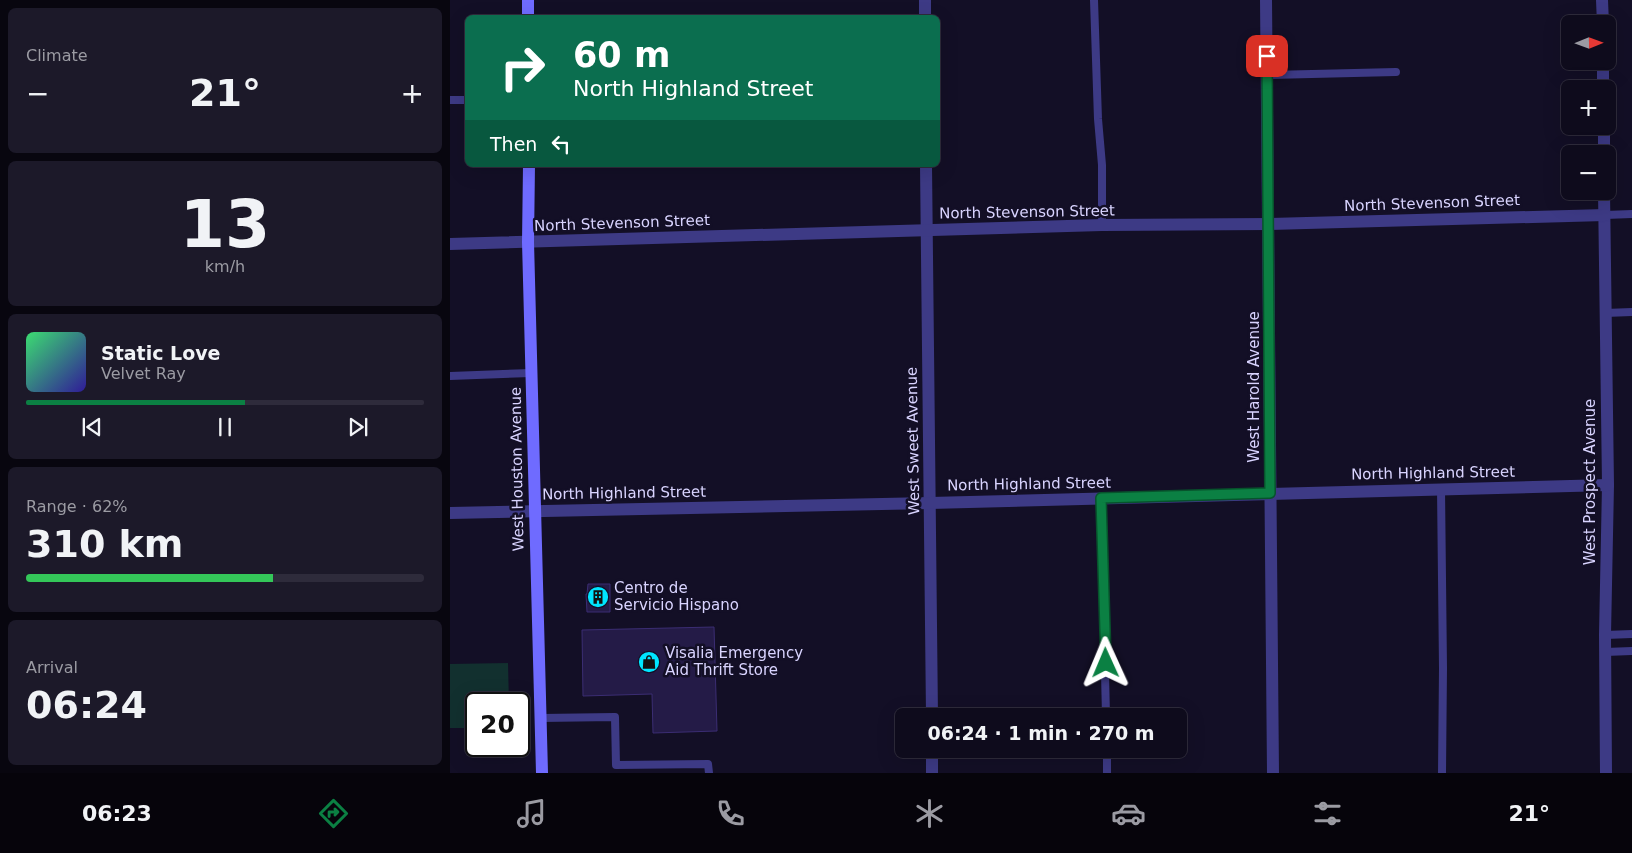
<!DOCTYPE html>
<html lang="en">
<head>
<meta charset="utf-8">
<style>
	:root { --surface:#0e0b1c; --page:#1c1929; --text:#f1f3f6; --muted:#9b9ba3; --line:#2e2b3b; --accent:#0b8043 }
	body { margin:0; font-family:"DejaVu Sans",sans-serif; background:var(--page); color:var(--text); height:100vh; display:flex; flex-direction:column; font-size:19px; white-space:nowrap }
	* { box-sizing:border-box; margin:0 }
	p { font-size:16px; color:var(--muted) }
	.icon { flex:none; width:28px; height:28px; fill:none; stroke:currentColor; stroke-width:2; stroke-linecap:round; stroke-linejoin:round }
	.map { position:relative; flex:1; overflow:hidden }
	.side { display:flex; flex-direction:column; gap:8px; padding:8px; background:#08060f; width:450px }
	.side>* { flex:none }
	.guide { position:absolute; left:15px; top:15px; width:475px; height:152px; border-radius:8px; box-shadow:0 5px 20px #0002,0 0 0 1px var(--line); background:#0b6e4f; color:#fff; overflow:hidden }
	.needle { width:32px; rotate:89deg }
	.tools { position:absolute; left:1111px; top:15px; display:grid; gap:10px }
	.tools a { display:grid; place-items:center; width:55px; height:55px; border-radius:8px; background:var(--surface); box-shadow:0 5px 20px #0002,0 0 0 1px var(--line); font-size:25px }
	.speed { position:absolute; left:15px; top:692px; display:flex; gap:10px; font-size:25px; font-weight:700; text-align:center }
	.speed>* { display:grid; place-content:center; width:65px; height:65px; border-radius:50%; background:var(--surface); box-shadow:0 5px 20px #0002,0 0 0 1px var(--line); line-height:1 }
	.speed .limit { border:2px solid #111; border-radius:8px; background:#fff; color:#111 }
	.pin { position:absolute; display:grid; place-items:center; width:42px; height:42px; color:#fff; margin:-21px; border-radius:10px; box-shadow:0 2px 8px #0006 }
	.me { position:absolute; width:55px; margin:-28px; rotate:359deg; stroke-linejoin:round; filter:drop-shadow(0 0 4px #0008) }
	.turn { display:flex; align-items:center; gap:18px; height:105px; padding:0 25px; font-size:22px }
	.turn .icon { width:65px; height:65px; stroke-width:2.5 }
	.turn b { display:block; font-size:35px; line-height:42px }
	.then { display:flex; align-items:center; height:48px; padding:0 25px; background:#0003; gap:10px; font-size:19px }
	.big { font-size:38px; font-weight:600; line-height:1.1 }
	.side .widget { flex:1; display:flex; flex-direction:column; justify-content:center; gap:8px; min-width:0; padding:0 18px; border-radius:8px; background:var(--page) }
	.side .dial { align-items:center; gap:0 }
	.dial b { font-size:65px; line-height:1 }
	.song { display:flex; align-items:center; gap:15px }
	.cover { width:60px; height:60px; border-radius:8px; background:linear-gradient(135deg,hsl(140 70% 55%),hsl(250 70% 35%)) }
	.played { height:5px; border-radius:2px; background:linear-gradient(90deg,var(--accent) 55%,var(--line) 55%) }
	.keys { display:flex; justify-content:space-around; direction:ltr }
	.heat { display:flex; justify-content:space-between; align-items:center; font-size:28px; direction:ltr }
	.charge { height:8px; border-radius:4px; background:linear-gradient(90deg,#34c759 62%,var(--line) 0) }
	.trip { position:absolute; left:445px; top:708px; width:292px; height:50px; border-radius:8px; background:var(--surface); box-shadow:0 5px 20px #0002,0 0 0 1px var(--line); font-weight:600; line-height:50px; text-align:center }
	.dock { display:flex; height:80px; justify-content:space-around; align-items:center; background:#06040b; color:var(--muted) }
	.dock .icon { width:35px; height:35px }
	.dock .active { color:var(--accent) }
	.dock b { font-size:22px; color:var(--text) }
	main { display:flex; flex:1; min-height:0 }
	.map>svg:first-child { display:block }
	.green { fill:#12302f }
	.building { fill:#241b47; stroke:#3b2d73 }
	.lines { fill:none; stroke-linecap:round; stroke-linejoin:round }
	.service { stroke:#3d3a85; stroke-width:8 }
	.minor { stroke:#3d3a85; stroke-width:12 }
	.secondary { stroke:#6f6bff; stroke-width:12 }
	.route-casing { stroke:#07532c; stroke-width:12 }
	.route { stroke:#0b8043; stroke-width:9 }
	.labels { text-anchor:middle; stroke-width:5; stroke-linejoin:round; paint-order:stroke }
	.street-label { font-size:15px; fill:#d9d4ff; stroke:#130f26 }
	.poi-label { font-size:15px; fill:#d9d4ff; stroke:#130f26; text-anchor:start }
</style>
</head>
<body>
<main>
<section class="side">
<div class="widget"><p>Climate</p>
<div class="heat"><a>−</a><b class="big">21°</b><a>+</a></div>
</div>
<div class="widget dial"><b>13</b><p>km/h</p></div>
<div class="widget">
<div class="song"><i class="cover"></i><div><b>Static Love</b><p>Velvet Ray</p></div></div>
<div class="played"></div>
<div class="keys"><svg class="icon" aria-label="previous" viewBox="0 0 24 24"><path d="M18 5L8 12l10 7zM5 5v14"/></svg><svg class="icon" aria-label="pause" viewBox="0 0 24 24"><path d="M8 5v14M16 5v14"/></svg><svg class="icon" aria-label="next" viewBox="0 0 24 24"><path d="M6 5l10 7-10 7zM19 5v14"/></svg></div>
</div>
<div class="widget"><p>Range · 62%</p><b class="big">310 km</b><div class="charge"></div></div>
<div class="widget"><p>Arrival</p><b class="big">06:24</b></div>
</section>
<div class="map">
<svg width="1182" height="773" viewBox="0 0 1182 773">
	<rect width="100%" height="100%" fill="#130f26"/>
	<path class="green" d="M58,663L59,704H26V728H0V664Z"/>
	<g class="building">
		<path d="M138,584H160V612H137L136,594H137Z"/>
		<path d="M264,627L267,731L203,733L202,694L133,696L132,630Z"/>
	</g>
	<g class="lines">
		<g class="service">
			<path d="M644,0L648,119L652,165V225"/>
			<path d="M817,75L946,72"/>
			<path d="M0,100H18"/>
			<path d="M1155,215L1182,214"/>
			<path d="M1155,313L1182,312"/>
			<path d="M0,376L81,373"/>
			<path d="M991,489L993,668L992,773"/>
			<path d="M651,498L656,716"/>
			<path d="M1155,635L1182,634"/>
			<path d="M1155,652L1182,651"/>
			<path d="M91,718L165,717L166,765L258,764L259,773"/>
			<path d="M657,749V773"/>
		</g>
		<g class="minor">
			<path d="M475,0V18"/>
			<path d="M816,0L823,773"/>
			<path d="M1152,0L1153,24"/>
			<path d="M1153,61V89"/>
			<path d="M1154,126V154"/>
			<path d="M476,165L482,716"/>
			<path d="M1154,191L1158,485L1155,635L1156,773"/>
			<path d="M0,244L652,225L819,224L1155,215"/>
			<path d="M0,513L480,503L1158,485"/>
			<path d="M482,749V773"/>
		</g>
		<g class="secondary">
			<path d="M78,0V18"/>
			<path d="M79,165L78,242L92,773"/>
		</g>
	</g>
	<g class="lines">
		<g class="route-casing">
			<path id="route" d="M656,663L651,498L820,493L817,56"/>
		</g>
		<use href="#route" class="route"/>
	</g>
	<defs>
		<g id="building-disc" transform="scale(1.125)"><circle r="9.5" fill="#00e5ff" stroke="#130f26"/><path d="M-4-6H4V6H1V3H-1V6H-4ZM-2.5-4.3h1.7v1.8h-1.7ZM.8-4.3h1.7v1.8H.8ZM-2.5-1h1.7V.8h-1.7ZM.8-1h1.7V.8H.8Z" fill="#111"/></g>
		<g id="shop-disc" transform="scale(1.125)"><circle r="9.5" fill="#00e5ff" stroke="#130f26"/><path d="M-5-2.5h2.3a2.7 3.5 0 0 1 5.4 0H5L5.5 6h-11ZM-1.5-2.5h3a1.5 2.3 0 0 0-3 0Z" fill="#111"/></g>
	</defs>
	<g fill-rule="evenodd">
		<use href="#building-disc" x="148" y="597"/>
		<use href="#shop-disc" x="199" y="662"/>
	</g>
	<g class="labels">
		<g class="street-label">
			<text transform="translate(982 203) rotate(-2)" y="5">North Stevenson Street</text>
			<text transform="translate(577 212) rotate(-1)" y="5">North Stevenson Street</text>
			<text transform="translate(172 223) rotate(-2)" y="5">North Stevenson Street</text>
			<text transform="translate(804 387) rotate(-90)" y="5">West Harold Avenue</text>
			<text transform="translate(463 441) rotate(-91)" y="5">West Sweet Avenue</text>
			<text transform="translate(67 469) rotate(-91)" y="5">West Houston Avenue</text>
			<text transform="translate(983 473) rotate(-1)" y="5">North Highland Street</text>
			<text transform="translate(1140 482) rotate(-90)" y="5">West Prospect Avenue</text>
			<text transform="translate(579 484) rotate(-1)" y="5">North Highland Street</text>
			<text transform="translate(174 493) rotate(-1)" y="5">North Highland Street</text>
		</g>
		<g class="poi-label">
			<text x="164" y="593">Centro de<tspan x="164" dy="17">Servicio Hispano</tspan></text>
			<text x="215" y="658">Visalia Emergency<tspan x="215" dy="17">Aid Thrift Store</tspan></text>
		</g>
	</g>
</svg>
<div class="tools">
<a><svg class="needle" viewBox="-14 -14 28 28"><path d="M0-13l5 13h-10z" fill="#e53935"/><path d="M0 13l5-13h-10z" fill="#9b9ba3"/></svg></a>
<a>+</a>
<a>−</a>
</div>
<div class="speed"><div class="limit">20</div></div>
<div class="pin" style="left:817px;top:56px;background:#d93025"><svg class="icon" aria-label="arrive" viewBox="0 0 24 24"><path d="M6 21V4h12l-3 4 3 4H6"/></svg></div>
<svg class="me" style="left:656px;top:663px" viewBox="-20 -20 40 40"><path d="M0-17L14 15 0 8-14 15z" fill="#0b8043" stroke="#fff" stroke-width="4"/></svg>
<div class="trip">06:24 · 1 min · 270 m</div>
<div class="guide">
<div class="turn"><svg class="icon" aria-label="right" viewBox="0 0 24 24"><path d="M7 20v-9h11M14 6l5 5-5 5"/></svg><div><b>60 m</b>North Highland Street</div></div>
<div class="then">Then<svg class="icon" aria-label="left" viewBox="0 0 24 24"><path d="M17 20v-9H6M10 6l-5 5 5 5"/></svg></div>
</div>
</div>
</main>
<nav class="dock">
<b>06:23</b>
<svg class="icon active" aria-label="directions" viewBox="0 0 24 24"><path d="M12 3l9 9-9 9-9-9zM9 14v-3h6M13 9l2 2-2 2"/></svg>
<svg class="icon" aria-label="music" viewBox="0 0 24 24"><path d="M9 18V5l10-2v13"/><circle cx="6" cy="18" r="3"/><circle cx="16" cy="16" r="3"/></svg>
<svg class="icon" aria-label="phone" viewBox="0 0 24 24"><path d="M5 4h4l2 5-3 2q2 4 5 5l2-3 5 2v4C11 20 4 13 5 4z"/></svg>
<svg class="icon" aria-label="climate" viewBox="0 0 24 24"><path d="M12 3v18M4 7l16 10M4 17L20 7"/></svg>
<svg class="icon" aria-label="car" viewBox="0 0 24 24"><path d="M5 17H2v-5l4-1 3-4h7l3 4 3 1v5h-3M9 17h6M6 11h13"/><circle cx="7" cy="17" r="2"/><circle cx="17" cy="17" r="2"/></svg>
<svg class="icon" aria-label="filters" viewBox="0 0 24 24"><path d="M4 7h16M4 17h16"/><circle cx="9" cy="7" r="2"/><circle cx="15" cy="17" r="2"/></svg>
<b>21°</b>
</nav>
</body>
</html>
